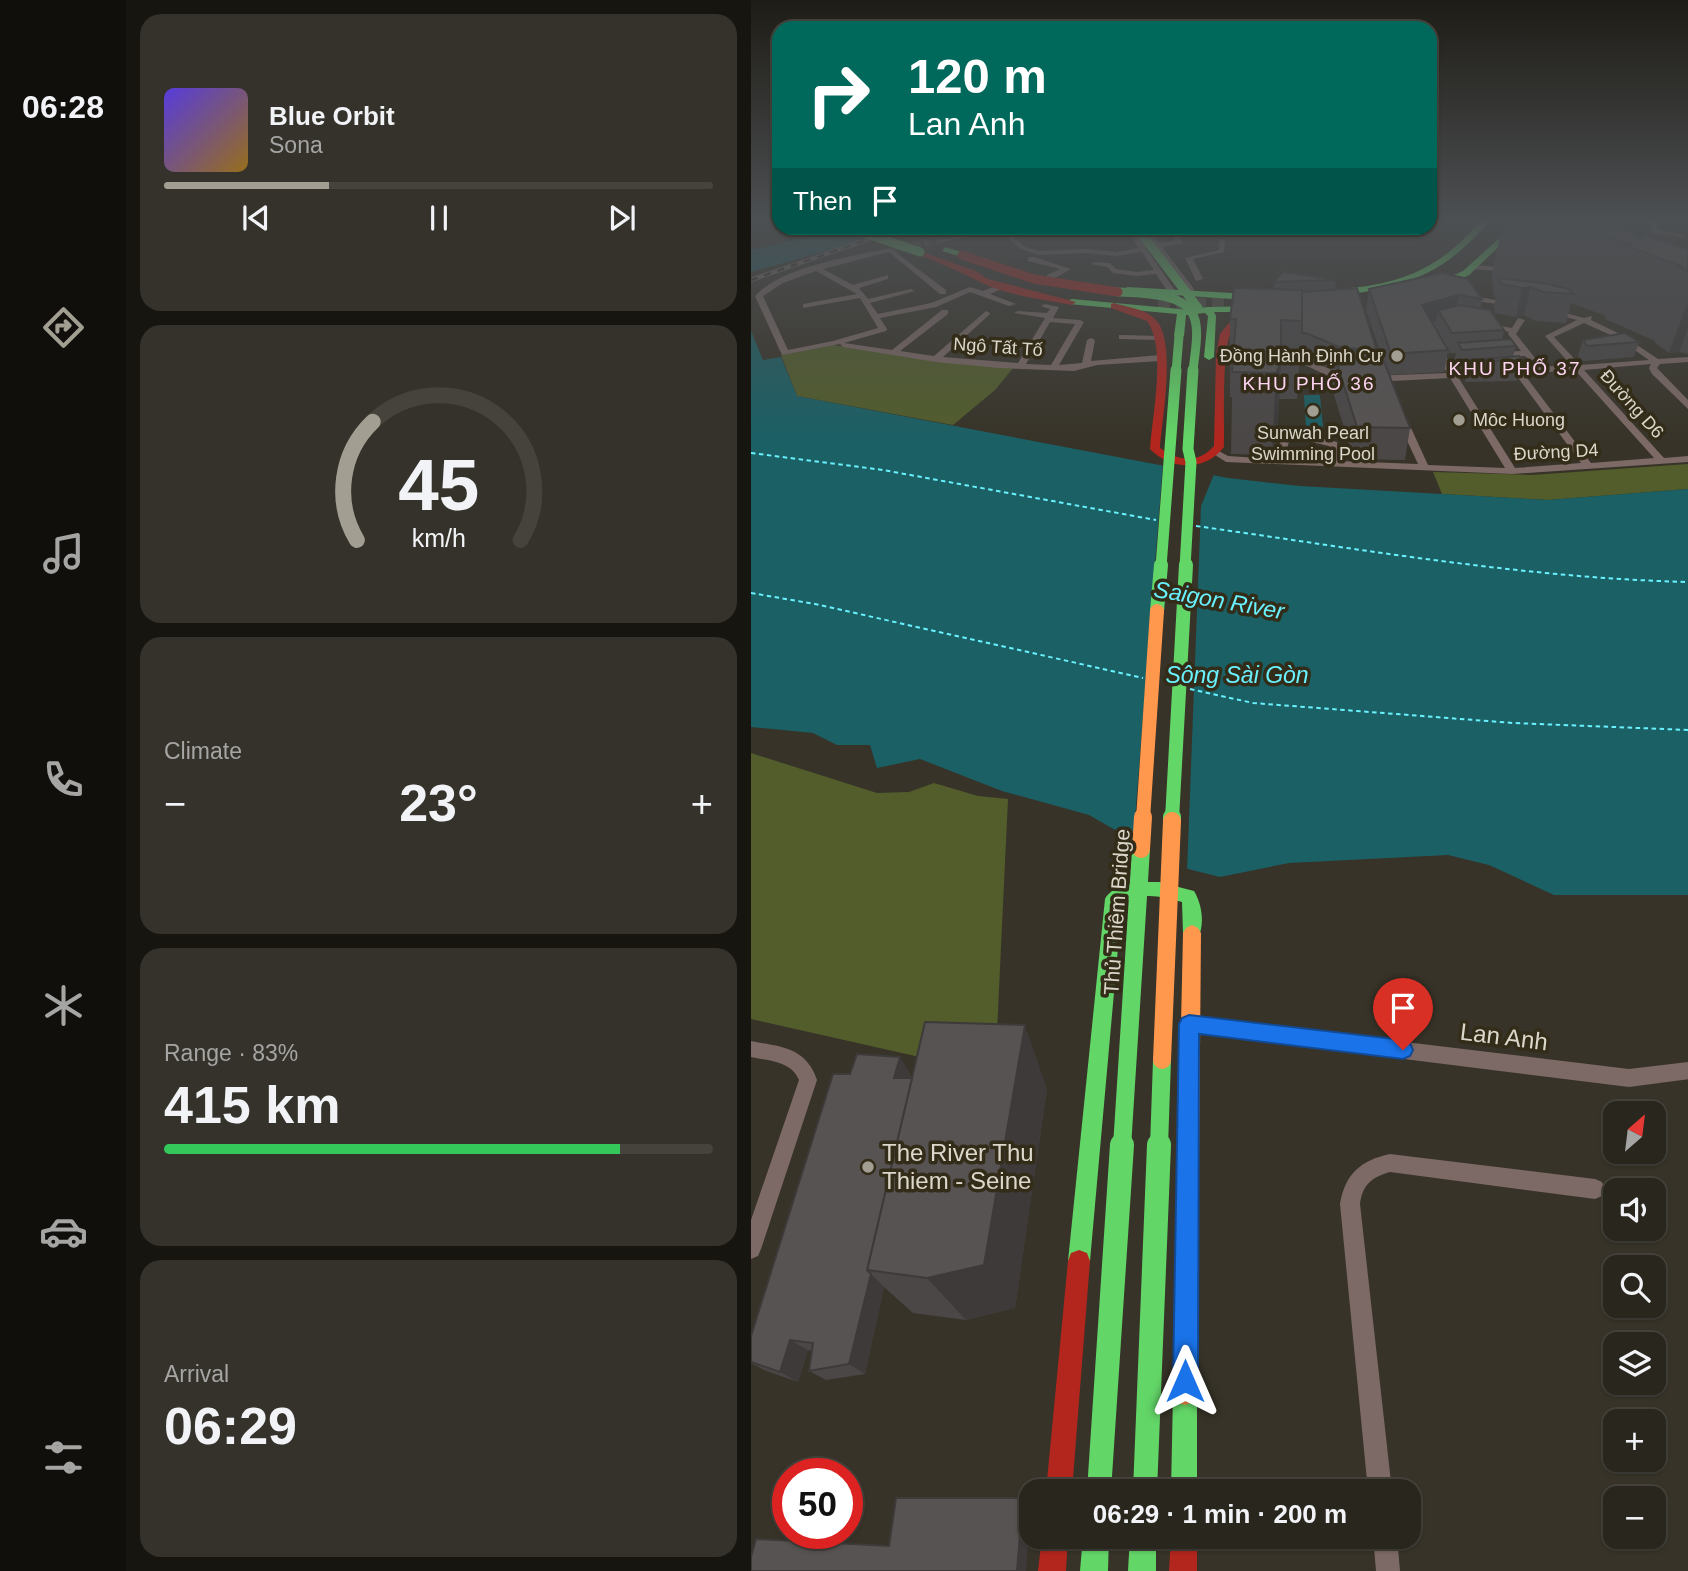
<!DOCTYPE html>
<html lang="en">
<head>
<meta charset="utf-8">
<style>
	:root { --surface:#29261e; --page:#35322b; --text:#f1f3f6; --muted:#a5a5a4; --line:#45433c; --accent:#a29e92 }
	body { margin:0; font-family:Arial,sans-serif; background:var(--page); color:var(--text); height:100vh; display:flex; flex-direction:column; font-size:26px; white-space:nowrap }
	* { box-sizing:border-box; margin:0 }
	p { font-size:23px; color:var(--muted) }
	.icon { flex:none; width:38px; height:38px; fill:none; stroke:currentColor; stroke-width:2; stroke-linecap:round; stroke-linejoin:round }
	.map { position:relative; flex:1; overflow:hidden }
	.sheet { display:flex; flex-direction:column; gap:14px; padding:14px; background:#171510; width:625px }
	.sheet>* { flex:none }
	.hud { position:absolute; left:21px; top:21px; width:665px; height:214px; border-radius:21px; box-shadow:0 2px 5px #0004,0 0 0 2px var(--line); background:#00695c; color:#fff; overflow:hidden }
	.needle { width:46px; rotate:28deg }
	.controls { position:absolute; left:852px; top:1101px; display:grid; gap:14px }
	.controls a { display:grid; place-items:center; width:63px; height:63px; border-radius:14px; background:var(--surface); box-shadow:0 2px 5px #0004,0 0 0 2px var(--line); font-size:35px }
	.speed { position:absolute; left:21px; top:1458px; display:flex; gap:14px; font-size:35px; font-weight:700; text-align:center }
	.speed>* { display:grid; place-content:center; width:91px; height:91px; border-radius:50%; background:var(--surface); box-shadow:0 2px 5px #0004,0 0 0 2px var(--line); line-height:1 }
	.speed .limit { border:10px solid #d22; background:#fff; color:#111 }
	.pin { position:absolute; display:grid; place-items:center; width:60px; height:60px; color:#fff; margin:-72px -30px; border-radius:50% 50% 50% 0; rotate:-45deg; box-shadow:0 0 7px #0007 }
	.pin .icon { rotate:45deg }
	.me { position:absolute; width:77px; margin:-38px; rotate:0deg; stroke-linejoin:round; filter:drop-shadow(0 0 5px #0008) }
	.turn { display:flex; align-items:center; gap:24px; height:147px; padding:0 21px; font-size:32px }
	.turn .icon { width:91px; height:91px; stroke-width:2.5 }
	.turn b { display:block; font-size:49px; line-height:60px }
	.then { display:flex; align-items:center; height:66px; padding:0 21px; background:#0003; gap:14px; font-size:26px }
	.big { font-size:52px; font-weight:700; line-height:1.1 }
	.sheet .widget { flex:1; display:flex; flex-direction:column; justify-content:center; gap:10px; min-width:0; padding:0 24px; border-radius:21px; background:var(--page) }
	.sheet .dial { align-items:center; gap:0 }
	.dial svg { height:182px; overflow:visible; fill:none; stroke:var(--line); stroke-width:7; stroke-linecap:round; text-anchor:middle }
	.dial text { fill:var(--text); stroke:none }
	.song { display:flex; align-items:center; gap:21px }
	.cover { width:84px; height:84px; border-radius:10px; background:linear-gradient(135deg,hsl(250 70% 55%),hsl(40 70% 35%)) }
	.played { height:7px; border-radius:4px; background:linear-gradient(90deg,var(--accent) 30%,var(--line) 30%) }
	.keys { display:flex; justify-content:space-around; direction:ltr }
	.heat { display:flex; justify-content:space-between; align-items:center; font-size:38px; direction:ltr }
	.charge { height:10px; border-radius:5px; background:linear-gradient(90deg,#34c759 83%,var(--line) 0) }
	.trip { position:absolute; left:268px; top:1479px; width:402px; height:70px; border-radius:21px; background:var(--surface); box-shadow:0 2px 5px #0004,0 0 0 2px var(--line); font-weight:700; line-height:70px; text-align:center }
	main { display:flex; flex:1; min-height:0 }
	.tabs { display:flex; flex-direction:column; width:126px; justify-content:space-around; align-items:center; background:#100f0c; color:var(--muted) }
	.tabs .icon { width:49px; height:49px }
	.tabs .current { color:var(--accent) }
	.tabs b { font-size:32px; color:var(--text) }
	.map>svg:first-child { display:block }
	.green { fill:#525d2b }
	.water { fill:#1b6065 }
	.pier { fill:#373328 }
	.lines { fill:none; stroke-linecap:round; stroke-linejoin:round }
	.ferry { stroke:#69f1fe; stroke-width:2; stroke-dasharray:4.5 3.5; stroke-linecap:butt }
	.street-tunnel { stroke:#504c40; stroke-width:8; stroke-dasharray:8 3.5; stroke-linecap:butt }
	.primary-tunnel { stroke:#504c40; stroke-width:12; stroke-dasharray:12 6; stroke-linecap:butt }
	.street { fill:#7d6a66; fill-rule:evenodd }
	.fast { fill:#63d668; fill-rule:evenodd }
	.slow { fill:#ff974d; fill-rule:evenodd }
	.jam { fill:#b3261e; fill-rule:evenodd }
	.rail-casing { stroke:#7b6f69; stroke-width:4.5 }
	.rail { stroke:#332c18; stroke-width:2.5; stroke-dasharray:7; stroke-linecap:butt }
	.fast-bridge-far4 { stroke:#63d668; stroke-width:9 }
	.fast-bridge-far3 { stroke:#63d668; stroke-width:11 }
	.fast-bridge-far2 { stroke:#63d668; stroke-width:14 }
	.fast-bridge-far1 { stroke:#63d668; stroke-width:18 }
	.fast-bridge { stroke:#63d668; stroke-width:24 }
	.slow-bridge-far1 { stroke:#ff974d; stroke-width:14 }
	.slow-bridge { stroke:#ff974d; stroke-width:18 }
	.jam-bridge { stroke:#b3261e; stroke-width:9 }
	.wall { fill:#4b4747 }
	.shaded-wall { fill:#3d3a39 }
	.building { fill:#575352; stroke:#3d3a39; stroke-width:2 }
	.route { fill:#1a73e8; stroke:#114b97; stroke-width:2 }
	.poi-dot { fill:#a29e92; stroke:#332c18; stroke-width:2.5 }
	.labels { text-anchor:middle; stroke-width:7; stroke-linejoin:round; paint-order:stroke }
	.far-street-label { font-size:18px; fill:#dbd7cb; stroke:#332c18 }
	.far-poi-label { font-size:18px; fill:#dbd7cb; stroke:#332c18; text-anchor:end }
	.far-neighbourhood-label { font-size:19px; letter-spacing:2px; fill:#fdd4f1; stroke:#332c18 }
	.street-label { font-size:21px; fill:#dbd7cb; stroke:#332c18 }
	.water-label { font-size:23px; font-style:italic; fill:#69f1fe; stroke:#332c18 }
	.near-street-label { font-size:24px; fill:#dbd7cb; stroke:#332c18 }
	.near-poi-label { font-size:24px; fill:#dbd7cb; stroke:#332c18; text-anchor:start }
</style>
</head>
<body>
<main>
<nav class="tabs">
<b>06:28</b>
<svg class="icon current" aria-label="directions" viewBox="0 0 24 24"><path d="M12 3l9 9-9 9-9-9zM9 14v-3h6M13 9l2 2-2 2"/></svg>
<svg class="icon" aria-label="music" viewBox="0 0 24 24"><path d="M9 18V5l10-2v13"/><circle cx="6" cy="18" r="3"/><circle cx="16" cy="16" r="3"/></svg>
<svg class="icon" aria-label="phone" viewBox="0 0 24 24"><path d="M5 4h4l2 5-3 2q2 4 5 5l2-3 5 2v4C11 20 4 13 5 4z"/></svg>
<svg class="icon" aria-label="climate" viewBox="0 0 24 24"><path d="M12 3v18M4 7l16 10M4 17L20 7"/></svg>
<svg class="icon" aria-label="car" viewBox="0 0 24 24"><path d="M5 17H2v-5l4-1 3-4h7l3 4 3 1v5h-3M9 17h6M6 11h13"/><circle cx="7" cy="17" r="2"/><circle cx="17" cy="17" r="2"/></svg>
<svg class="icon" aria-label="filters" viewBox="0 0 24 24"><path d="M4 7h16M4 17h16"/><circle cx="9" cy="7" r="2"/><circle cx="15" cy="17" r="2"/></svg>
</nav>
<section class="sheet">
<div class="widget">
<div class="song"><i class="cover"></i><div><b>Blue Orbit</b><p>Sona</p></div></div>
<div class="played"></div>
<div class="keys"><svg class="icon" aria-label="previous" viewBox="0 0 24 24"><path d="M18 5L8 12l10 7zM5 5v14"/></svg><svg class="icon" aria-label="pause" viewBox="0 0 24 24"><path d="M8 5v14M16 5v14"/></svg><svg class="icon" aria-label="next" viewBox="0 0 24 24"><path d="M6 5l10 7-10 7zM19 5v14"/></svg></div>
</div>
<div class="widget dial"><svg viewBox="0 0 100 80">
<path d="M14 69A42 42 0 1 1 86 69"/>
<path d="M14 69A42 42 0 0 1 21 17" stroke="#a29e92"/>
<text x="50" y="56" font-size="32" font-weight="700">45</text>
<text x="50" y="72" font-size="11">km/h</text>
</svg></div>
<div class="widget"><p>Climate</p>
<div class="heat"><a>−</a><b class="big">23°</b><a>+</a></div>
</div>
<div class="widget"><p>Range · 83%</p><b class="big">415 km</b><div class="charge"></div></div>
<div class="widget"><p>Arrival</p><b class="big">06:29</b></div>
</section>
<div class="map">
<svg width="938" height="1571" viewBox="0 0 938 1571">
	<rect width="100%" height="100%" fill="#373328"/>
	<g class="green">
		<path d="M82,345L210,364L263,367L244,390L202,425L46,396L30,355Z"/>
		<path d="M937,464V489L797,500L691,494L682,472L781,475Z"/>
		<path d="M0,753L126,793L158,792L183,783L227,796L257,799L244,1074L0,1019Z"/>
	</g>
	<g class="water">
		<path d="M96,228H175L78,250L0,272V250Z"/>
		<path d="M0,331L12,360L30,357L46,396L477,478L549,486L797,500L937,489V895H803L738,865L697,855L538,863L469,877L429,867L338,815L251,791L169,759L126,768L119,745H86L62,733L0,727Z"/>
		<path d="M553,395H569L572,427H555Z"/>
	</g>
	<path class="pier" d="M412,463L464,472L450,506L436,872L382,844Z"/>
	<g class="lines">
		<g class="ferry">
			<path d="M0,453L132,470L405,520"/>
			<path d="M445,526C609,549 773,578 938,582"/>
			<path d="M0,593L64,604L392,678"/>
			<path d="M439,689L502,703L762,723L938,730"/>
		</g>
		<path class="street-tunnel" d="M139,250L191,240"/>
		<path class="primary-tunnel" d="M407,303L476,304"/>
		<g class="street">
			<path d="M899,222H905L907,230L933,235L930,237L902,233Z"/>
			<path d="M246,228H257L254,230L274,247L288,251L335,249L365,252L388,248L375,228H381L432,302L425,304L405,274L385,276L362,273L356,267L340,264L344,262L359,263L365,269L385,272L403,270L391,252L365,256L335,253L288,255L270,249L248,231L191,242L188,240Z"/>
			<path d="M390,228H396L408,243L425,241L415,228H421L433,243L411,247L443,289V293H437Z"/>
			<path d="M471,239L474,241L473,252L442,259L452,279L445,281L434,258L468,250V241Z"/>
			<path d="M139,248L195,290V294H189L138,252L72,269L102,285L137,275V279L108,288L117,299L160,289L164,291L119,303L127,314L180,303L219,287L232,291L250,284H253V288L239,294L265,304L258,306L219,292L185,307L129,318L136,329L135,331L93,343L141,350L191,310H197V314L149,351L183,356L235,311L239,313L238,315L192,357L267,363L294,318L263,313L267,311L296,313L299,309L290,306L294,304L308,307L302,318L329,320L333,322L308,365L331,363L336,340L340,338L344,340L340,361L409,355L413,358L409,361L346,365L323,371L248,368L185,362L92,347L89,344L31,355L4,296C31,266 100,257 139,248ZM65,271L106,294L52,304V308L109,298L127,328L82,341L37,350L12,296L32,283ZM299,322L324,324L300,365L275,364Z"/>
			<path d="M277,257H283L320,269L302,279H296V275L309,269L277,261Z"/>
			<path d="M723,265L760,268L764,270L760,272L720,269Z"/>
			<path d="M713,291L733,298L765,304L761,306L732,302L710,295V291Z"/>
			<path d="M796,308L833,318L841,316L840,320L871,335L907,359L938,357V362L909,364L906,368L938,401V410L901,374L898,368L900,364L833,370L913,458L938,456V462L761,474L475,462L461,453L466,450L477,456L522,459L531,438L556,435L586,442L588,461L667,464L645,417L650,414L655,417L677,465L754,468L699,378L621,382L617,379L621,376L696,373L670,327L703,318H706V322L678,328L704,372L820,365L794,336L826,320L796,312ZM833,323L866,338L898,360L829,365L803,337ZM824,370L903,458L840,463L773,374ZM765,375L830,463L764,468L707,377ZM556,441L578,446V461L532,459L538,442Z"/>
			<path d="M767,318L774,320L765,334L784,358L780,361L774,356L743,357V353L746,352L770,351L757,334L758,332L730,325L734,323L761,328Z"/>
			<path d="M371,335L409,336L413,338L409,340L368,339V335Z"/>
			<path d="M529,358L555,360L601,377C585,386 565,367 549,364C541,363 533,364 526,363L525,361Z"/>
			<path d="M438,1016L878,1069L938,1062V1079L878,1087L438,1032L432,1030L429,1024L432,1018Z"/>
			<path d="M0,1041C30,1047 55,1047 66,1080L10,1249L7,1256L0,1259V1220L48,1080C40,1061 18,1061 0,1057Z"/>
			<path d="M639,1154L844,1179L851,1182L854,1189L851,1196L844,1199L639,1172C621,1177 611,1185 609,1204L641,1491H617L589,1204C594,1174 610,1160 639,1154Z"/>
			<path d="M622,1536H646L649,1571H625Z"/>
		</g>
		<g class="fast">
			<path d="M729,222H737C690,279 648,288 578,297L574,294C586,287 608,288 622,285C670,276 698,257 729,222Z"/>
			<path d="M766,222H774L718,275L684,290H678V286L712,271Z"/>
			<path d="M194,247L214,253L215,255L211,257L191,251Z"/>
			<path d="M376,287L481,293L485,296L481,299L379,292L375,289Z"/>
			<path d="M321,299L440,310L456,307L512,306L516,309L512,312H463L465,316L463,357L458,360L453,357L457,316L454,313L435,315L433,336L428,339L423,336L426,314L318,304V300Z"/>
			<path d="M390,882H408L443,891C451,904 454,924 447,938L441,941L435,938L432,933L431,902C410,896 391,892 371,903L339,1261L336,1269L328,1272L320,1269L317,1261L354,899C360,887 378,884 390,882Z"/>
			<path d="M434,1381L443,1384L446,1393V1491H420L422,1393L425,1384Z"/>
			<path d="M332,1536H358L357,1571H329Z"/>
			<path d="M379,1536H405V1571H377Z"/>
		</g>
		<path class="slow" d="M441,925L447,928L450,933L446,1393L443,1402L434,1405L425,1402L422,1393L432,933L435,928Z"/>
		<g class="jam">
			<path d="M166,250L225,271L237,279L325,302L321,305C292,299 258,296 231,283C210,272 188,263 166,254Z"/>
			<path d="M363,303C376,307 394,309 404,319C426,340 411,419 409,448C427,461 447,464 463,446L465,355L469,334L477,324L502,313L509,315C501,321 487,323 481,331C470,346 474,425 473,447C455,471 420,471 399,449C401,416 416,348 396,321L360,308V304Z"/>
			<path d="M328,1250L336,1253L339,1261L321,1491H295L317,1261L320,1253Z"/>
			<path d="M291,1536H317L315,1571H287Z"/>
			<path d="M420,1536H446V1571H418Z"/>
		</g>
		<g class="rail-casing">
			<path id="rail" d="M0,280L150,228"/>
		</g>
		<use href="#rail" class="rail"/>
		<g class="fast-bridge-far4">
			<path d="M99,228L169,252"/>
			<path d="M386,228L447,308"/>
			<path d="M367,292C388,293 434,292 443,317C449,332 443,356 442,372"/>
			<path d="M425,372L428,336"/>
		</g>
		<g class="fast-bridge-far3">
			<path d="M410,567L425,370"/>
			<path d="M434,567L440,462L437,449L442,370"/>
		</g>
		<g class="fast-bridge-far2">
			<path d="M406,611L410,565"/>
			<path d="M421,819L435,565"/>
		</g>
		<g class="fast-bridge-far1">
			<path d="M421,821V817"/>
			<path d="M371,1147L390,849"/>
			<path d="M408,1147L411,1060"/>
		</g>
		<g class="fast-bridge">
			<path d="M348,1491L371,1145"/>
			<path d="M394,1491L408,1145"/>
		</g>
		<path class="slow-bridge-far1" d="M392,819L406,611"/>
		<g class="slow-bridge">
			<path d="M390,849L392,817"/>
			<path d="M411,1060L421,821"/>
		</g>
		<path class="jam-bridge" d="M211,255L283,279L367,292"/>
	</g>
	<g class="wall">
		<path d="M752,222H860L890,239L937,249V354L928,352L918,353L903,342L904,341L854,319L855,316L820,303L815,323L785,321L773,315L765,317L744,313L743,306L745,297H743L741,274Z"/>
		<path d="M691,273L731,299L729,309L753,330L751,340L765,346L762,356L771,360L766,381L714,382L716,370H707L703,363L705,353H697V352L693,372L638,375L659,428L654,460L603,459L578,379L579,368L553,357L549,356L546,399H528L526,443L521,455L480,454L481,397H479V319L523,289V282L585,280L584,290L626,351V354L630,355L615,310L618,289Z"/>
		<path d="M832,340L888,342L883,357L832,361L827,356Z"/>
		<path d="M160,1075V1078L296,1089L264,1308L215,1320L162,1313L133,1287L114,1374L75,1380L58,1371L61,1351L57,1350L47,1382L13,1370L0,1363V1336Z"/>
	</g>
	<g class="shaded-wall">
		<path d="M0,222H18L19,225L0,232Z"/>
		<path d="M780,287L773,315L765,317L771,288Z"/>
		<path d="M708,295L704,315L687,310L685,321L668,326L671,305Z"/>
		<path d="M937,301V328L928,352L918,353Z"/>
		<path d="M530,362L526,443L521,455L525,373Z"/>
		<path d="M274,1025L296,1089L264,1308L215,1320L176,1278Z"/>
		<path d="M149,1057L160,1075L155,1096L143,1078Z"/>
		<path d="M120,1274L133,1287L114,1374L98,1364Z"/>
		<path d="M39,1340L57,1350L47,1382L29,1372Z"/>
		<path d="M272,1498L280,1502L275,1571H266Z"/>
	</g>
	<g class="building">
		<path d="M757,222H800L812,231L758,225Z"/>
		<path d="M814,222H860L865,223L890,239L896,236L937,249V272L929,267H933L876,246L880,244Z"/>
		<path d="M532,272L585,280L523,282Z"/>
		<path d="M691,273L717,279L731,299L708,295L671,305L697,350L640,354L618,289Z"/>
		<path d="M749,278L798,284L817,289L823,294L792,292L780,287L771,288L750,284Z"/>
		<path d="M483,288L551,290V321L530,320V362L525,373L481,372L485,319H479Z"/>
		<path d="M606,288L626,351L588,347L555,333H551V292Z"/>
		<path d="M709,305L739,310L753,330L701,333L687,310Z"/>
		<path d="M874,333L888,342L836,346L832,340Z"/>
		<path d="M760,339L765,346L711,350L707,343Z"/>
		<path d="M581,348L630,354L659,428L606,427Z"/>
		<path d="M768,356L771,360L718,361V360Z"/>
		<path d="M174,1022L274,1025L233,1265L176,1278L116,1270Z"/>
		<path d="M106,1054L149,1057L143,1078H161L116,1270L120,1274L98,1364L58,1371L62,1343L39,1340L29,1372L0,1362V1336L82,1074H99Z"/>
		<path d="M145,1498H272L266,1571H0V1557L5,1539L138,1546Z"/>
	</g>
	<linearGradient id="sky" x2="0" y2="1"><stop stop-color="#1e1c16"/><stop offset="0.5" stop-color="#4d5053"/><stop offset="1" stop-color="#4d5053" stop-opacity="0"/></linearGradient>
	<rect width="938" height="441" fill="url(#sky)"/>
	<path class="route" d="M438,1015L652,1040L659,1043L662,1050L659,1056L652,1059L448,1034L447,1381L443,1390L434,1394L426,1390L422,1381L428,1024L431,1018Z"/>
	<g class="poi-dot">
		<circle cx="646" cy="356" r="7"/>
		<circle cx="562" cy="411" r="7"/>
		<circle cx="708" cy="420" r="7"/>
		<circle cx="117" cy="1167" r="7"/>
	</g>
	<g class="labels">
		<g class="far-street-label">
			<text transform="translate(247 347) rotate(4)" y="6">Ngô Tất Tố</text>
			<text transform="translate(881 404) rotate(48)" y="6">Đường D6</text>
			<text transform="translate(805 452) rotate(-3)" y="6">Đường D4</text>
		</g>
		<g class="far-poi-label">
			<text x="632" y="362">Đồng Hành Định Cư</text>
			<text x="722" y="426" text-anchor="start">Môc Huong</text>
			<text x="562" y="439" text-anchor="middle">Sunwah Pearl<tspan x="562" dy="21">Swimming Pool</tspan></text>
		</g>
		<g class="far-neighbourhood-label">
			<text x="764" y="375">KHU PHỐ 37</text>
			<text x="558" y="390">KHU PHỐ 36</text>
		</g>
		<g class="street-label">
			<text transform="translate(366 912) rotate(-86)" y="7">Thủ Thiêm Bridge</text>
		</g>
		<g class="water-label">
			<text transform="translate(468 600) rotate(10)" y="8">Saigon River</text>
			<text x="486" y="683">Sông Sài Gòn</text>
		</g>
		<g class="near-street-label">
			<text transform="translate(753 1037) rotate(7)" y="8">Lan Anh</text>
		</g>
		<g class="near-poi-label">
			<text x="131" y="1161">The River Thu<tspan x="131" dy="28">Thiem - Seine</tspan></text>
		</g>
	</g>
</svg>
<div class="controls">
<a><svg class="needle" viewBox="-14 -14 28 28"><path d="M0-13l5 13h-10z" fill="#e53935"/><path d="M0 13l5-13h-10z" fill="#a5a5a4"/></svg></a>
<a><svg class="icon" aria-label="sound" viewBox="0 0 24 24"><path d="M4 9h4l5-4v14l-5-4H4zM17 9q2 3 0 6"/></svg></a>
<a><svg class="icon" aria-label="search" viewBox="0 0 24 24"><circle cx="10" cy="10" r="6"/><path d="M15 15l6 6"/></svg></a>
<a><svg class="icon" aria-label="layers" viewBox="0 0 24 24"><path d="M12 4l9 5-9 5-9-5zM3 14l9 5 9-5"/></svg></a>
<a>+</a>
<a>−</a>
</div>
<div class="speed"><div class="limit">50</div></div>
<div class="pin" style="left:652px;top:1050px;background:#d93025"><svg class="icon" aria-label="arrive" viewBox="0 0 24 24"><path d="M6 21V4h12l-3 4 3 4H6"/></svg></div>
<svg class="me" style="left:434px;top:1381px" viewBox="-20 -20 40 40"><path d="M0-17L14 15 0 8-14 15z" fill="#1a73e8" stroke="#fff" stroke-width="4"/></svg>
<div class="trip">06:29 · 1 min · 200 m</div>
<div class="hud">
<div class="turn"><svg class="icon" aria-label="right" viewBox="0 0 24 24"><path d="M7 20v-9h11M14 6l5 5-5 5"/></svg><div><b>120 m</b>Lan Anh</div></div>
<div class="then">Then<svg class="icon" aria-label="arrive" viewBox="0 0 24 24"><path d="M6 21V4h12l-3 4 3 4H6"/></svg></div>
</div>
</div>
</main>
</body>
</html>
